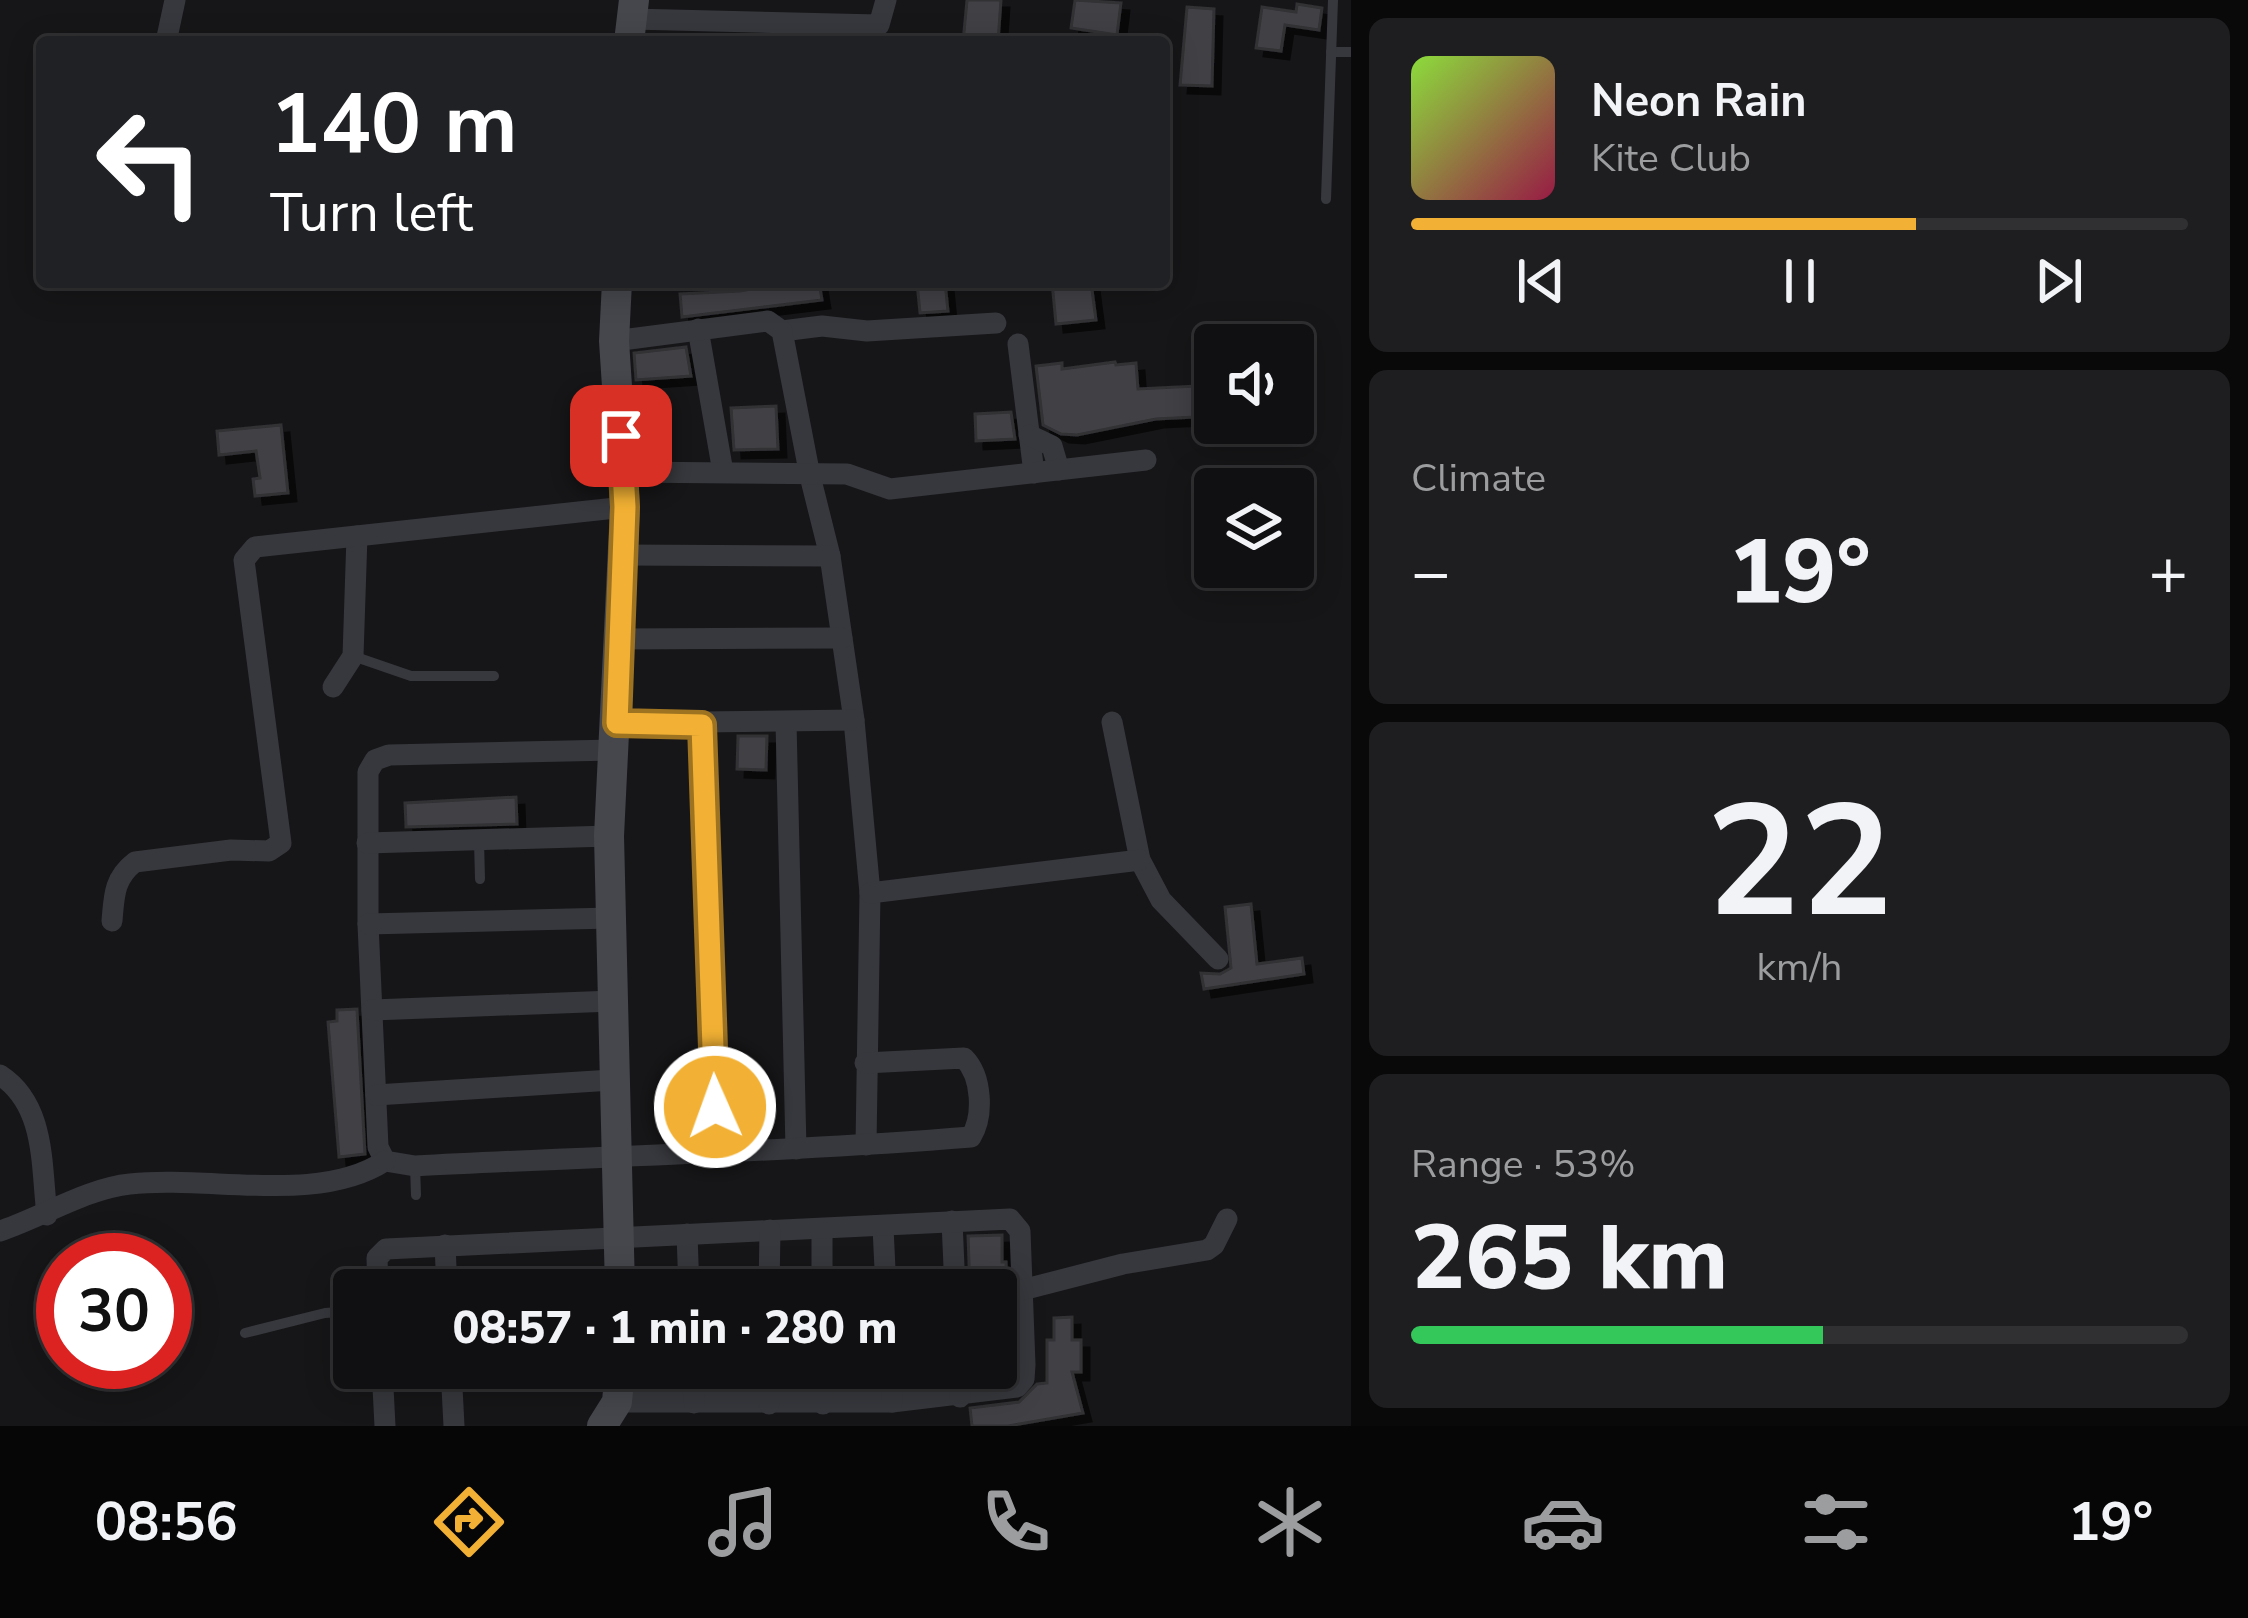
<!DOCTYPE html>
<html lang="en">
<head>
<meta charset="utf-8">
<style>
	:root { --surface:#101012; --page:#1e1e20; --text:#f1f3f6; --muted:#9c9d9f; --line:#303032; --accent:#f2b134 }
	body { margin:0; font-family:"Nunito Sans",sans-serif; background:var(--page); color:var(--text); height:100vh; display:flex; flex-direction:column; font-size:45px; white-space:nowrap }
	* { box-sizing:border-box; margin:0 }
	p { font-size:39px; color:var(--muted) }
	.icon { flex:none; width:66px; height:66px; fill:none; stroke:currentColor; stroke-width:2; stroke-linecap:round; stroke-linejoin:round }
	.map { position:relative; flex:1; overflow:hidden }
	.sheet { display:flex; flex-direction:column; gap:18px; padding:18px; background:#09090a; width:897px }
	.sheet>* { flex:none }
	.top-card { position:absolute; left:36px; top:36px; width:1134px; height:252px; border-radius:12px; box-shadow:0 6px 30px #0003,0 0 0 3px var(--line); background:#202124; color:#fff; overflow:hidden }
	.buttons { position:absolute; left:1194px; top:324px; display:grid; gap:24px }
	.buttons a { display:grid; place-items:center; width:120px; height:120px; border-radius:12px; background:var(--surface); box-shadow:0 6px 30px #0003,0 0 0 3px var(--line); font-size:60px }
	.speed { position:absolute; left:36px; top:1233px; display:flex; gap:24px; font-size:60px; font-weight:700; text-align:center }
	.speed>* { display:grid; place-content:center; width:156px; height:156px; border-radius:50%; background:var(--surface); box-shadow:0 6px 30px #0003,0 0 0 3px var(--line); line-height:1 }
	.speed .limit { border:18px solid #d22; background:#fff; color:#111 }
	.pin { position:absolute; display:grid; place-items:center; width:102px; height:102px; color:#fff; margin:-51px; border-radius:24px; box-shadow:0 6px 18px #0006 }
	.me { position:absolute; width:132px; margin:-66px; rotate:358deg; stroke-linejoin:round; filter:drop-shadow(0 0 9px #0008) }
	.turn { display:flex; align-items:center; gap:42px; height:252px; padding:0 36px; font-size:54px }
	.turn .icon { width:156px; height:156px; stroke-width:2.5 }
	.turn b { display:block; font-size:84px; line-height:102px }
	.big { font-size:90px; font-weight:800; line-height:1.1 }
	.sheet .widget { flex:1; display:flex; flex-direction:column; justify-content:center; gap:18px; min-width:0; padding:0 42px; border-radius:18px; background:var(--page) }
	.sheet .dial { align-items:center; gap:0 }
	.dial b { font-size:156px; line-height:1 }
	.song { display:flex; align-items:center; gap:36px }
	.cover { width:144px; height:144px; border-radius:18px; background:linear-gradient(135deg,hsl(90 70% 55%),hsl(340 70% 35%)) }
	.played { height:12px; border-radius:6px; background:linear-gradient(90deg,var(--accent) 65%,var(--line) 65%) }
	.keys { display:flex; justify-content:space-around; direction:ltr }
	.heat { display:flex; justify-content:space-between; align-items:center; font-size:66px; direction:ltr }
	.charge { height:18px; border-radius:9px; background:linear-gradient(90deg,#34c759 53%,var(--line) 0) }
	.trip { position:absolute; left:333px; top:1269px; width:684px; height:120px; border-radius:12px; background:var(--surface); box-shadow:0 6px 30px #0003,0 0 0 3px var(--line); font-weight:800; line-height:120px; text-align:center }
	.menu { display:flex; height:192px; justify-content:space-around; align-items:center; background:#060607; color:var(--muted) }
	.menu .icon { width:84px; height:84px }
	.menu .active { color:var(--accent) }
	.menu b { font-size:54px; color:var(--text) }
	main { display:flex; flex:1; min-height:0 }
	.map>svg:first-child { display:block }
	.building { fill:#404145; stroke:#303034; stroke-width:3; filter:url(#shadow) }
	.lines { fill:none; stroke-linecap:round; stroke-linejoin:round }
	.lane { stroke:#37383d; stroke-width:10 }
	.street { stroke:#37383d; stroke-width:21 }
	.secondary { stroke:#45474d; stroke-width:30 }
	.route-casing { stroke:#9d7322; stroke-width:30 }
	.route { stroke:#f2b134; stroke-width:21 }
</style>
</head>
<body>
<main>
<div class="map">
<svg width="1351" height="1426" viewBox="0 0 1351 1426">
	<defs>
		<filter id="shadow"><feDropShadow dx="8" dy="8" stdDeviation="0" flood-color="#0009"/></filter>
	</defs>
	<rect width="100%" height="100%" fill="#161618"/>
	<g class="building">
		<path d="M967,0H1001L998,42H963Z"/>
		<path d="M1075,0L1121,3L1117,35L1071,28Z"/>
		<path d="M1297,4L1322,8L1319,30L1285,25L1281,51L1256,48L1262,7L1296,12Z"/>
		<path d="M1187,7L1214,9L1212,86L1180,85Z"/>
		<path d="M792,282H819L822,300L682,317L680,294L740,291Z"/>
		<path d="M945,282L948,311L920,313L917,283Z"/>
		<path d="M1052,282H1091L1096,320L1056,324Z"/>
		<path d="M686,347L691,376L636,380L634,353Z"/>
		<path d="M1115,362L1116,365L1136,363L1138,389L1215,385V416L1156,419L1077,435L1061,434L1043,425L1036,366L1062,363V369Z"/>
		<path d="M776,406L778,449L734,450L731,408Z"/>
		<path d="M1011,412L1015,439L976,441L975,414Z"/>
		<path d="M281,425L288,493L255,496L253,479L260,478L256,451L219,455L217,431Z"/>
		<path d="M738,736H767L766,770L737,769Z"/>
		<path d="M516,797L517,824L406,827L405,803Z"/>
		<path d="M1251,904L1257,964L1302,958L1304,974L1204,989L1201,973L1220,974L1231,968L1225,907Z"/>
		<path d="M357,1009L365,1154L339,1157L328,1022L337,1021V1010Z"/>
		<path d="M1002,1235V1262H1006L1010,1356H996V1290H970L968,1236Z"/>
		<path d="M1072,1317V1340H1081V1372H1072L1083,1413L1008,1426H972L970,1408L1019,1402L1037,1384L1047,1383V1340H1054V1318Z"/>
	</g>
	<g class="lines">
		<g class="lane">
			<path d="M1331,52H1351"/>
			<path d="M1326,199L1333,0"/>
			<path d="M353,656L411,676H494"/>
			<path d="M479,841L480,879"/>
			<path d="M415,1166L416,1195"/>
			<path d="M245,1333L325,1313L354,1311"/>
		</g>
		<g class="street">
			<path d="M631,19L879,25L886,0"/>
			<path d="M166,42L175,0"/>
			<path d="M698,329L723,472"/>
			<path d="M782,331L822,326L867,331L996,323"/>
			<path d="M614,341L768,321L782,331L810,476L830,556L854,720L870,893L866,1145"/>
			<path d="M1018,344L1034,473"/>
			<path d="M1029,435L1052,446L1059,470"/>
			<path d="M624,472L847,474L890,489L1146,460"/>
			<path d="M623,555L830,556"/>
			<path d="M620,639L842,638"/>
			<path d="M333,687L353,656L357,536"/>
			<path d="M786,722L796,1149"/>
			<path d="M1112,722L1140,860L1161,900L1218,959"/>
			<path d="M617,723L854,720"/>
			<path d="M702,725L716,1155"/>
			<path d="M614,750L389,755L375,760L368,772V924L378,1147L385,1161L415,1166C600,1156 785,1152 971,1137C984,1116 982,1076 964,1058L865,1063"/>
			<path d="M367,843L609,836"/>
			<path d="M870,893L1140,860"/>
			<path d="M112,921C114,896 114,878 135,862L231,850L269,851L281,843L244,560L255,547L625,507"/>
			<path d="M368,924L611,918"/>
			<path d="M372,1010L613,1001"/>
			<path d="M0,1075C46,1105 41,1165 47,1215"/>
			<path d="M376,1095L612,1080"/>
			<path d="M952,1221L955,1290"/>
			<path d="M883,1227L886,1290"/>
			<path d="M822,1230V1290"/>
			<path d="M0,1231C42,1217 88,1188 130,1184C209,1175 317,1205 385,1161"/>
			<path d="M687,1234L689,1290"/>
			<path d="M445,1245L447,1290"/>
			<path d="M378,1290L377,1258L386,1249L1010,1219L1020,1231L1025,1365L1024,1379L1017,1387L892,1402H617"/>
			<path d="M769,1290L770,1230"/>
			<path d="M1022,1290L1123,1264L1207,1250L1214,1245L1227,1219"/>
			<path d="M382,1368L385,1426"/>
			<path d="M451,1368L454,1426"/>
			<path d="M692,1368L694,1403"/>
			<path d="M823,1368V1404"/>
			<path d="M891,1368L892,1402"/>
			<path d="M958,1368L960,1397"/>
			<path d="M452,1376L620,1369"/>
			<path d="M769,1404V1368"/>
		</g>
		<g class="secondary">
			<path d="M629,42L634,0"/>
			<path d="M617,282L614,341L625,507L609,836L620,1290"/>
			<path d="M602,1426L617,1402L620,1368"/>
		</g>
	</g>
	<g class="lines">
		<g class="route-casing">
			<path id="route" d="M621,436L625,507L617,723L702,725L715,1107"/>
		</g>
		<use href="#route" class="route"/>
	</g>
</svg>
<div class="buttons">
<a><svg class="icon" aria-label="sound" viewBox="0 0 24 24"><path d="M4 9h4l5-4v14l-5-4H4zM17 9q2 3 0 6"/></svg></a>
<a><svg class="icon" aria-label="layers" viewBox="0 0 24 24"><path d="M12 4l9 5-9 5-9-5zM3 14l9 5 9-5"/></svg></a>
</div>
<div class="speed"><div class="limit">30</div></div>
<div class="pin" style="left:621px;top:436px;background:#d93025"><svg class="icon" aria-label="arrive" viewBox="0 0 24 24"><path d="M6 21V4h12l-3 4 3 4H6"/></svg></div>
<svg class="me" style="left:715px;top:1107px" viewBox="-20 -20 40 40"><circle r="17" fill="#f2b134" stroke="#fff" stroke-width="3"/><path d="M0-11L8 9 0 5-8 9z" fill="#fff"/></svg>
<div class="trip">08:57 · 1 min · 280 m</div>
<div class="top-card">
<div class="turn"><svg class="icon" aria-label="left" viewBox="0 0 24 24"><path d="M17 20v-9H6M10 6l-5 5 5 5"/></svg><div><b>140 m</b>Turn left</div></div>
</div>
</div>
<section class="sheet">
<div class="widget">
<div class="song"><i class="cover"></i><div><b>Neon Rain</b><p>Kite Club</p></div></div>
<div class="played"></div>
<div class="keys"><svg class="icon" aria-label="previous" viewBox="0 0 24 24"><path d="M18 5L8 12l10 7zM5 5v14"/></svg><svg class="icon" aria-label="pause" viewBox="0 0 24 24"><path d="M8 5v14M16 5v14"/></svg><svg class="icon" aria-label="next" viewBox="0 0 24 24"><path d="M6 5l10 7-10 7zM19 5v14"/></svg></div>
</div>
<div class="widget"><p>Climate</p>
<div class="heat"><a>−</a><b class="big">19°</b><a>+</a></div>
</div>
<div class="widget dial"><b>22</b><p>km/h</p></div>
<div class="widget"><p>Range · 53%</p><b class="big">265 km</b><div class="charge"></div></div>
</section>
</main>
<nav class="menu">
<b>08:56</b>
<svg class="icon active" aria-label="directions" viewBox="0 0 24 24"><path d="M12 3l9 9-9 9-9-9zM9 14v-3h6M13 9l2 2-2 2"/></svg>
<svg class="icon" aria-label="music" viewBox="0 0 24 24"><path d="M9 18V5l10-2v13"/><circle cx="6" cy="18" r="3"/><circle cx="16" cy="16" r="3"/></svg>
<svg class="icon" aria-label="phone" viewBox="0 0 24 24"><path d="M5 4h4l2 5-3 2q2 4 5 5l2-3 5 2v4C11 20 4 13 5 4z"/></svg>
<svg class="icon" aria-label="climate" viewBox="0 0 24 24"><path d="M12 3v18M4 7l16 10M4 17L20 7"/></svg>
<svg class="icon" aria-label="car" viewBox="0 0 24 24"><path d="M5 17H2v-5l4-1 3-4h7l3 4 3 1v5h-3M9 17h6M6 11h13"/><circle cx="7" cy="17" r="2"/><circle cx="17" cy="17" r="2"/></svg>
<svg class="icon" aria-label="filters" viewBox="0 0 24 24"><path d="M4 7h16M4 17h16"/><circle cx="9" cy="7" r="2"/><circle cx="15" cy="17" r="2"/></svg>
<b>19°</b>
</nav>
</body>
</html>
